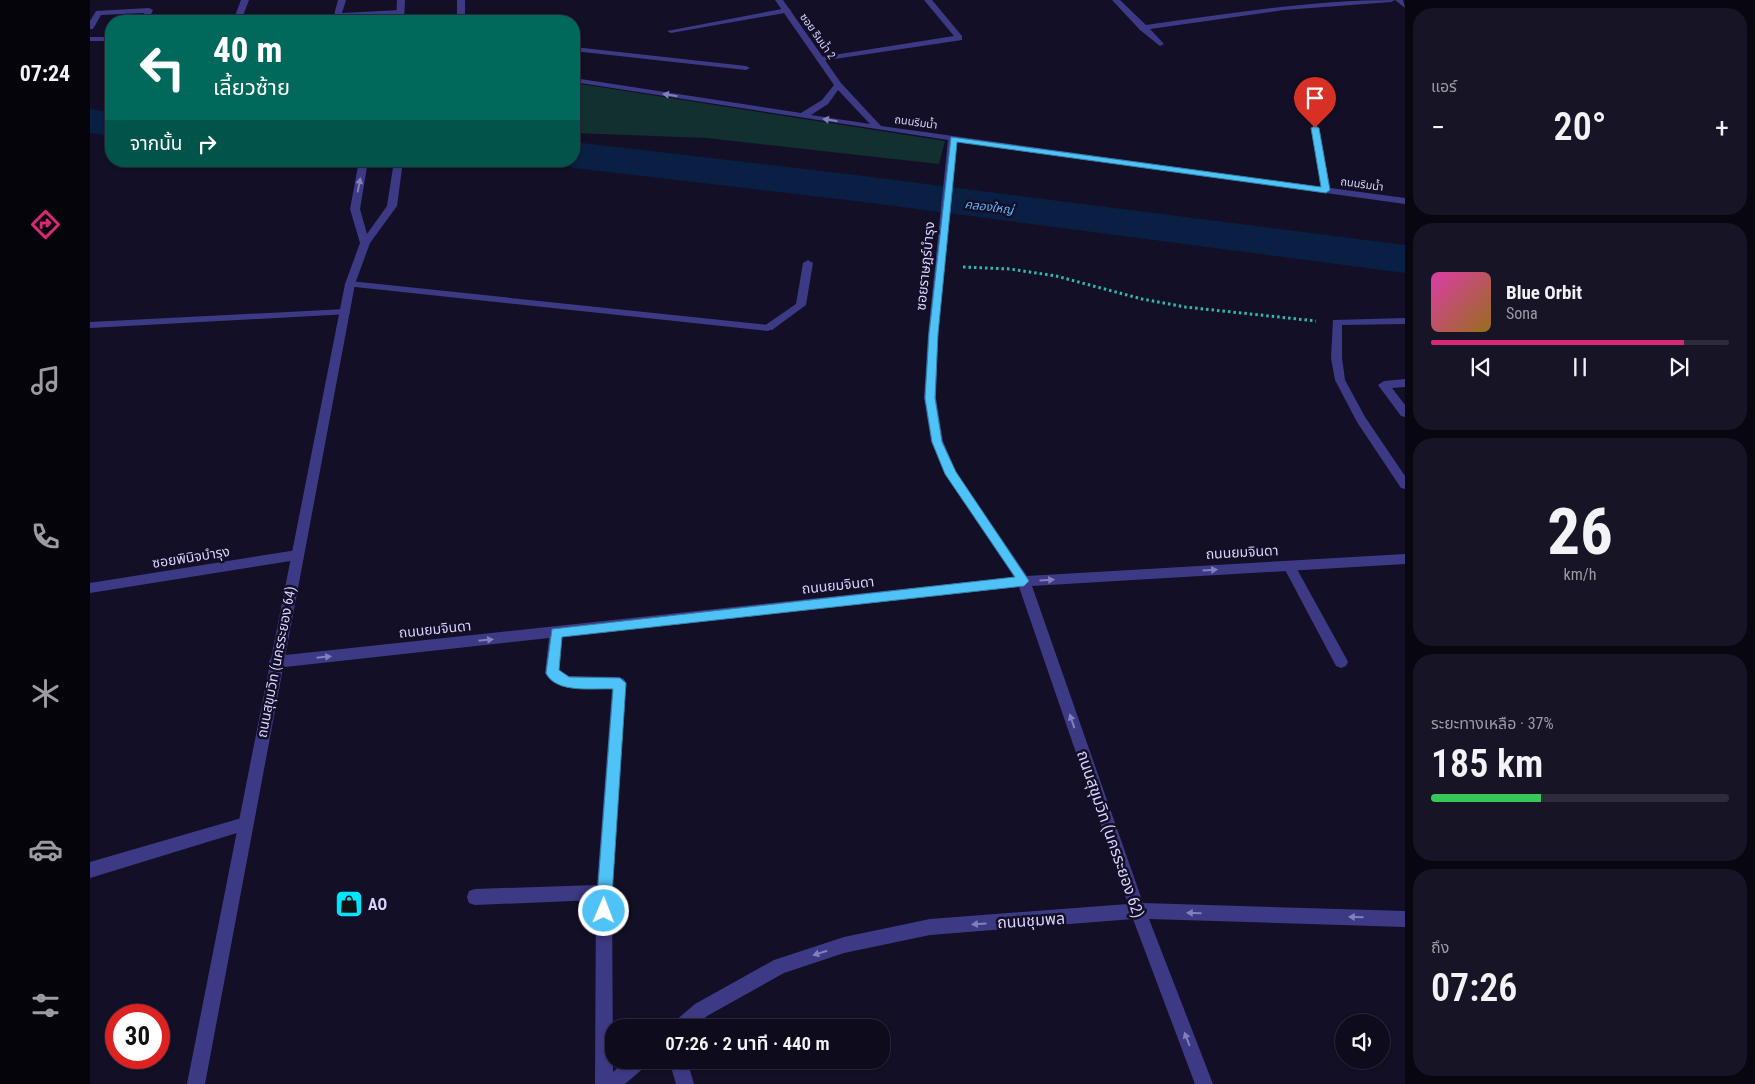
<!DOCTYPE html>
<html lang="th">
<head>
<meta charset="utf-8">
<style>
	:root { --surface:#0e0b1c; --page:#171425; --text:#f1f3f6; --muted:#9b9ba3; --line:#2e2b3b; --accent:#db2777 }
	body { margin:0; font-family:"Roboto Condensed","Noto Sans Thai",sans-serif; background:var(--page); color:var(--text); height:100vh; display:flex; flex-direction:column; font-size:19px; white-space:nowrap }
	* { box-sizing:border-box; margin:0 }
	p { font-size:16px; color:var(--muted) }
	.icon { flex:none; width:28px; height:28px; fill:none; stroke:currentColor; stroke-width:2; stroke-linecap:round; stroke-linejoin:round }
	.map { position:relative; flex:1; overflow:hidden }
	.details { display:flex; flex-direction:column; gap:8px; padding:8px; background:#08060f; width:350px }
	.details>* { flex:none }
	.hud { position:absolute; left:15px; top:15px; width:475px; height:152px; border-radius:20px; box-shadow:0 1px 4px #0004,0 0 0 1px var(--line); background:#00695c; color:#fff; overflow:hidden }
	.tools { position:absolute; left:1245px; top:1014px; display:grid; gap:10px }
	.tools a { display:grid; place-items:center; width:55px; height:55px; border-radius:50%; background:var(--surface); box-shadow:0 1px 4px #0004,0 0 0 1px var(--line); font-size:25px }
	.speed { position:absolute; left:15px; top:1004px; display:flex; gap:10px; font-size:25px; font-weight:700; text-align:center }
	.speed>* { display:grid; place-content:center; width:65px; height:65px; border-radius:50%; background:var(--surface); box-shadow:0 1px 4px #0004,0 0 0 1px var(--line); line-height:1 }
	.speed .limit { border:8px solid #d22; background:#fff; color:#111 }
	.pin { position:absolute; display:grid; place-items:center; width:42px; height:42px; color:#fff; margin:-51px -21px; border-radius:50% 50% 50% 0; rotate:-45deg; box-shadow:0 0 5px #0007 }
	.pin .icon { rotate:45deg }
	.me { position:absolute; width:55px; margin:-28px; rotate:1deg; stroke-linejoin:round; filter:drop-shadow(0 0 4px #0008) }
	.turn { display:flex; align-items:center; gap:18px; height:105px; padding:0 25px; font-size:22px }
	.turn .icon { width:65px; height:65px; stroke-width:2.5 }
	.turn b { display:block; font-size:35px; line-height:42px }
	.then { display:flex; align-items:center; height:48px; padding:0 25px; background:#0003; gap:10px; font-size:19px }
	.big { font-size:38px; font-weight:600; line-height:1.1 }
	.details .tile { flex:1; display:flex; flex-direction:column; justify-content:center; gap:8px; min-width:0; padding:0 18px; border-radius:20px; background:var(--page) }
	.details .dial { align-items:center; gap:0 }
	.dial b { font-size:65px; line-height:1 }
	.song { display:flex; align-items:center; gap:15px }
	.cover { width:60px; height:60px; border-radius:8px; background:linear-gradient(135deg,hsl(320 70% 55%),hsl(40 70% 35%)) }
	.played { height:5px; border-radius:2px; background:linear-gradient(90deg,var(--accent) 85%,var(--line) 85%) }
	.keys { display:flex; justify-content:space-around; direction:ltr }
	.heat { display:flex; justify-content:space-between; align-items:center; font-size:28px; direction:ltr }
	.charge { height:8px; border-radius:4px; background:linear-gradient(90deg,#34c759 37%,var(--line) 0) }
	.trip { position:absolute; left:515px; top:1019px; width:285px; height:50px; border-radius:20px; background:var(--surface); box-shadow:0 1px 4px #0004,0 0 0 1px var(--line); font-weight:600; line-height:50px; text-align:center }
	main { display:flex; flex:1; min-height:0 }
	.tabs { display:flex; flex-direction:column; width:90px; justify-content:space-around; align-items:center; background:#06040b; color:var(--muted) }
	.tabs .icon { width:35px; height:35px }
	.tabs .on { color:var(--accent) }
	.tabs b { font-size:22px; color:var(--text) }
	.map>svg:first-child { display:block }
	.green { fill:#12302f }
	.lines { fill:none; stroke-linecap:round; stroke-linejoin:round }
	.river { fill:#0a1f44; fill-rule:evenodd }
	.path { stroke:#2fb8b0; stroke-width:3; stroke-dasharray:2.5 3; stroke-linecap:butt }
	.service { fill:#3d3a85; fill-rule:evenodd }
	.minor { fill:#3d3a85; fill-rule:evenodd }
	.tertiary { fill:#3d3a85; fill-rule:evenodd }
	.oneway { fill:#837fbc }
	.route { fill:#4fc3f7; stroke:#337fa1 }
	.labels { text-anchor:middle; stroke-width:5; stroke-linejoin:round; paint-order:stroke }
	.far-street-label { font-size:11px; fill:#d9d4ff; stroke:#130f26 }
	.far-water-label { font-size:12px; font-style:italic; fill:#62b6ff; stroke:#130f26 }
	.street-label { font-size:14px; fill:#d9d4ff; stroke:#130f26 }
	.near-street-label { font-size:16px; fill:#d9d4ff; stroke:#130f26 }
	.near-poi-label { font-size:16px; font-weight:bold; fill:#d9d4ff; stroke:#130f26; text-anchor:start }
</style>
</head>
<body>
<main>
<nav class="tabs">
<b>07:24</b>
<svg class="icon on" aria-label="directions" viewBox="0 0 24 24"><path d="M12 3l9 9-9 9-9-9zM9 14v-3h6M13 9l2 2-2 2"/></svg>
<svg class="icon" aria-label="music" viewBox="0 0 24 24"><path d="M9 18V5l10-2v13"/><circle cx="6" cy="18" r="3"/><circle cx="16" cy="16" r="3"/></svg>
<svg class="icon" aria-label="phone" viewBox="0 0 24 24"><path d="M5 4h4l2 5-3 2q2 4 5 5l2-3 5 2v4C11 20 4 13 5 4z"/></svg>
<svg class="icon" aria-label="climate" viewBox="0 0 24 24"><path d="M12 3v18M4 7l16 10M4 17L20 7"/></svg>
<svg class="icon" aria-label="car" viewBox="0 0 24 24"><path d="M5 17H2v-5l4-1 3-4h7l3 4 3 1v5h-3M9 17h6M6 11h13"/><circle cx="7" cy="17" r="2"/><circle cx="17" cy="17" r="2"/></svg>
<svg class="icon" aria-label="filters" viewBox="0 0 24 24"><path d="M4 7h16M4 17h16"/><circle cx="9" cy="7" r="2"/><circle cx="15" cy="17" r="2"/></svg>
</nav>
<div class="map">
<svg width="1315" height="1084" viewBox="0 0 1315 1084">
	<rect width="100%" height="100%" fill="#130f26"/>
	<path class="green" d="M484,83L855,141L849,164L617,138L484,133Z"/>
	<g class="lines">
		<g class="river">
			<path d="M0,109L21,112V136L0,133Z"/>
			<path d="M484,142L774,176L1315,245V273L774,202L484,168L469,164L467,161H484Z"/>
		</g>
		<path class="path" d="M873,267L920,269L966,276L1052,299L1095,307L1226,321"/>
		<g class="service">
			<path d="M151,0H159L151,21H143Z"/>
			<path d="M248,0H256L252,13L310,10L314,12L310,14L248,17L244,15Z"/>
			<rect x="367" y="0" width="8" height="21"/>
			<path d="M834,0H842L872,36V40L731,61L727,59L731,57L864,36Z"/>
			<path d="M59,8L63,10L58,21H50L54,13L11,15L3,29H0V21L6,11Z"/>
			<path d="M697,8L701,10L700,12L581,33L577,31Z"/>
			<path d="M484,47L656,66L660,68L656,70L484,51Z"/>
			<path d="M718,260L723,263L716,305L682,330H674V326L706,304L713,263Z"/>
			<path d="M1315,379V387L1302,388L1315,405V417L1311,416L1288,385L1294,381Z"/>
			<path d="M1199,561L1203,562L1256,658L1258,662L1256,666L1251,668L1246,666L1193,566L1195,562Z"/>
		</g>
		<g class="minor">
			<path d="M685,0H693L751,83L791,126L1231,187L1221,128L1225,125L1229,128L1240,188L1315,198V204L867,142L848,334L846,398L853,441L866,472L937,576L1315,554V564L942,586L1053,903L1315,911V927L1059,919L1123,1084H1105L1043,919L840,935L754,953L694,973L617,1016L604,1028H582L584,1022L605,1004L684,960L754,937L840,919L1038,904L929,587L472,637L469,670L479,676L529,677L534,679L536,683L522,892L523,1072L537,1060H559L556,1066L535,1084H505L506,900L385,905L379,903L377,897L379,891L385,889L507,885L522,689C502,688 465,694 455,673L459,638L186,668L181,666L179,662L181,658L186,656L924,577L855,474L841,441L834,398L838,334L858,140L484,82V78L711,113L732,100L744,85ZM748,90L780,124L721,115L738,104Z"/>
			<path d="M1022,0H1030L1056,25C1138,14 1221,0 1305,0L1301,2L1194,10L1060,29L1074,44L1070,46L1050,30Z"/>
			<path d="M1305,0H1313L1315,8Z"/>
			<rect x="0" y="37" width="21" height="4"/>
			<path d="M260,281L678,325L683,328L678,331L256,286V282Z"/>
			<path d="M255,309L260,312L259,314L0,328V322Z"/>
			<path d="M1315,318V324L1252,325V358L1255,380L1275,417L1315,476V489L1311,488L1267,422L1245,380L1241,358L1243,320Z"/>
			<path d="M207,550L211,551L213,555L211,559L207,560L0,593V583Z"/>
			<path d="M155,817L160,819L163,824L160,829L0,878V862Z"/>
			<path d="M579,1060H597L604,1084H586Z"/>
		</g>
		<g class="tertiary">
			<path d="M307,0H315L314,21H306Z"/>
			<path d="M269,161H278L270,209L277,234L297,206L304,161H313L307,206L280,243L265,284L115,1084H97L255,284L270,243L260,209Z"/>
		</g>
	</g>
	<defs><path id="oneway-solid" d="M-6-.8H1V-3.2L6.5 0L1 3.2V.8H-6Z" transform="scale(1.25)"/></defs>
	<g class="oneway">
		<use href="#oneway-solid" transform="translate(580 95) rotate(-171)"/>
		<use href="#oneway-solid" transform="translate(740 120) rotate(-171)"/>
		<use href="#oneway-solid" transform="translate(269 185) rotate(-79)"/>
		<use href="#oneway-solid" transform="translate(1120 570) rotate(-3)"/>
		<use href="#oneway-solid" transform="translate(957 580) rotate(-3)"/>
		<use href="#oneway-solid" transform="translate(396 640) rotate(-6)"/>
		<use href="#oneway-solid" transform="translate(234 657) rotate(-6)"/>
		<use href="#oneway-solid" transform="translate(982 721) rotate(-109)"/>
		<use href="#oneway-solid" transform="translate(1104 913) rotate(-179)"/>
		<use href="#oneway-solid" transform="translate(1266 917) rotate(-178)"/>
		<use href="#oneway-solid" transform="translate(889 924) rotate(176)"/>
		<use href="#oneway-solid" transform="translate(730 953) rotate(162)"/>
		<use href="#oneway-solid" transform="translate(1097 1039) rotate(-111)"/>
	</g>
	<path class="route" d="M1225,126L1229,128L1240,190L1236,193L867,142L848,334L845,398L852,442L866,472L939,581L934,586L472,637L469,670L479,677L530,678L536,683L521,911L519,916L514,919L509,916L506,911L523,689C503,688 466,694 456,673L462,629L925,577L855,474L842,442L835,398L839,334L861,137L1231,187L1221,128Z"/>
	<defs>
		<g id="shop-square" transform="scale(1.4375)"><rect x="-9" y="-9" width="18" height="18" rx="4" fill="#00e5ff" stroke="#130f26"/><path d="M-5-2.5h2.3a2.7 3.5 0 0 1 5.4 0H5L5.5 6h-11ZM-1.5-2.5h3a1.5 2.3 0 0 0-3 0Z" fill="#111"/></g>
	</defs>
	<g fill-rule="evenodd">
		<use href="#shop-square" x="259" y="904"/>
	</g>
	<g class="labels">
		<g class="far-street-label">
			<text transform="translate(728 36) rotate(55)" y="4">ซอย ริมน้ำ 2</text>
			<text transform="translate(826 122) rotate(8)" y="4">ถนนริมน้ำ</text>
			<text transform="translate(1272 184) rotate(8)" y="4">ถนนริมน้ำ</text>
		</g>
		<g class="far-water-label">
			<text transform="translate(899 207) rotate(7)" y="4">คลองใหญ่</text>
		</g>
		<g class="street-label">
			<text transform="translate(835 266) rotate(-84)" y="5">ซอยราษฎร์บำรุง</text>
			<text transform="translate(1152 552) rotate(-3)" y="5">ถนนยมจินดา</text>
			<text transform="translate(101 557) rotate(-9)" y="5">ซอยพินิจบำรุง</text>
			<text transform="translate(748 585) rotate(-6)" y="5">ถนนยมจินดา</text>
			<text transform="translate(345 629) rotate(-6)" y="5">ถนนยมจินดา</text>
			<text transform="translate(186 662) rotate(-79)" y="5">ถนนสุขุมวิท (นครระยอง 64)</text>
		</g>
		<g class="near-street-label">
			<text transform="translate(1021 834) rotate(71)" y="6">ถนนสุขุมวิท (นครระยอง 62)</text>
			<text transform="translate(941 920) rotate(-4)" y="6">ถนนชุมพล</text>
		</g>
		<g class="near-poi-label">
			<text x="278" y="910">AO</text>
		</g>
	</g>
</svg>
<div class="tools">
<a><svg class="icon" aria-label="sound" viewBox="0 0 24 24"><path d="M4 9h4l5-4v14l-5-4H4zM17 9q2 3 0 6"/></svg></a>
</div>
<div class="speed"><div class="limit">30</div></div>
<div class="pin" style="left:1225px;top:128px;background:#d93025"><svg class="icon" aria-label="arrive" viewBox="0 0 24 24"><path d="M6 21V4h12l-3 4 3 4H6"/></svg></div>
<svg class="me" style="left:514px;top:911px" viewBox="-20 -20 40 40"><circle r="17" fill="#4fc3f7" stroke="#fff" stroke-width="3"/><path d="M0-11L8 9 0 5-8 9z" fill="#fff"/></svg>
<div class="trip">07:26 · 2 นาที · 440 m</div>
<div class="hud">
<div class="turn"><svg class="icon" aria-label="left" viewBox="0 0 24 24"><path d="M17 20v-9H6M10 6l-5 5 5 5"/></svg><div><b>40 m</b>เลี้ยวซ้าย</div></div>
<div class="then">จากนั้น<svg class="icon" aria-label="right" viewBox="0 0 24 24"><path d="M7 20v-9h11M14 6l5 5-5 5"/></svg></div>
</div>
</div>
<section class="details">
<div class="tile"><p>แอร์</p>
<div class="heat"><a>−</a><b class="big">20°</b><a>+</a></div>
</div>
<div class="tile">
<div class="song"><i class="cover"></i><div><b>Blue Orbit</b><p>Sona</p></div></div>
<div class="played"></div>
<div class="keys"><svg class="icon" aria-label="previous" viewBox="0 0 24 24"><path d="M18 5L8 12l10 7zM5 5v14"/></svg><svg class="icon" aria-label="pause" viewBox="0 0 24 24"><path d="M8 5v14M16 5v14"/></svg><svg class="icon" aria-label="next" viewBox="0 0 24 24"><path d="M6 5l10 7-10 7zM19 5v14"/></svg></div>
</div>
<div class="tile dial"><b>26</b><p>km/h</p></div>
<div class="tile"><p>ระยะทางเหลือ · 37%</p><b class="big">185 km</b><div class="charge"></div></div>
<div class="tile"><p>ถึง</p><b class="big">07:26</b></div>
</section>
</main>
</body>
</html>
